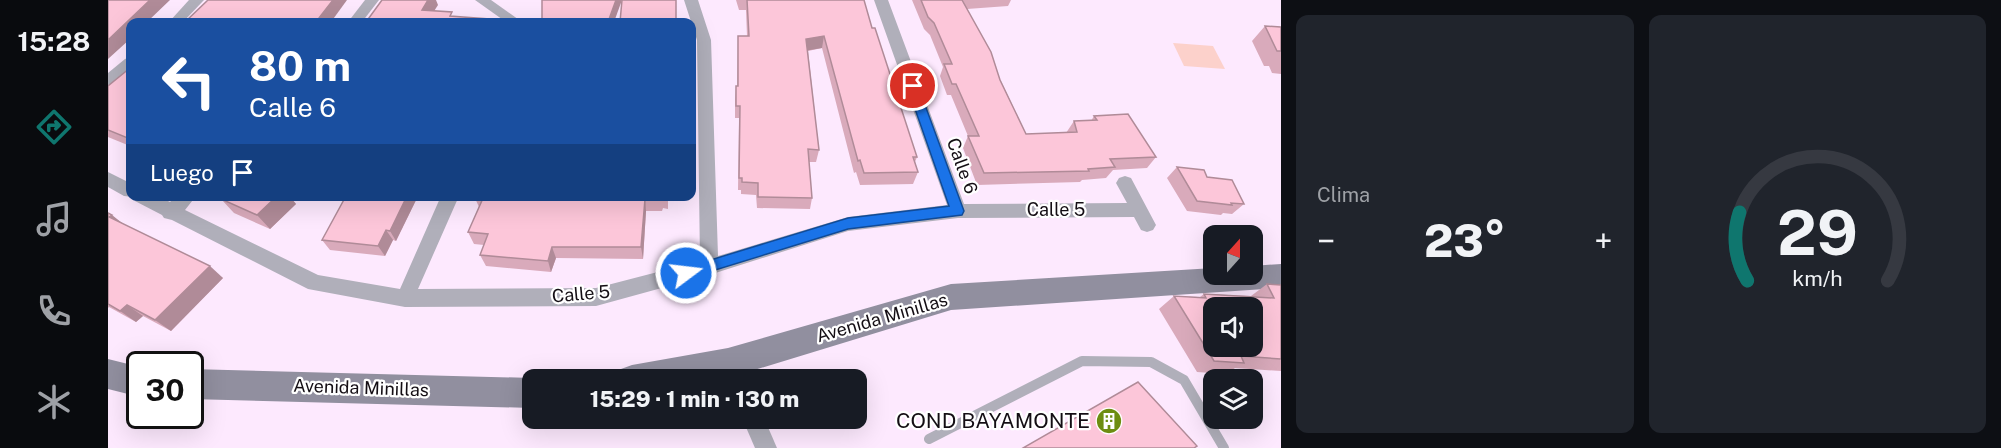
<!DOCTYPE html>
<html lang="es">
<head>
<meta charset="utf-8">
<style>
	:root { --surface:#171b24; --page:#20242c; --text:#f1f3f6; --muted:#9ea1a6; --line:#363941; --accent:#0f766e }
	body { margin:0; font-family:"Public Sans",sans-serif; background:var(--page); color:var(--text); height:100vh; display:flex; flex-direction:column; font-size:22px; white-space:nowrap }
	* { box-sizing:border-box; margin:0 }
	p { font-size:20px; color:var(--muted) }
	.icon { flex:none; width:33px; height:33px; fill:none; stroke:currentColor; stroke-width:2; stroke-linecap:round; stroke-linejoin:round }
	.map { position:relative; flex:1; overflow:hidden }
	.sheet { display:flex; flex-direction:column; gap:15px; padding:15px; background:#0d0f14; width:720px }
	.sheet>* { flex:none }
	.guide { position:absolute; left:18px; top:18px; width:570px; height:183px; border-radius:12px; box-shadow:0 6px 24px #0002; background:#1a4fa0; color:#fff; overflow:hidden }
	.needle { width:39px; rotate:21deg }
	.tools { position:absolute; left:1095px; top:225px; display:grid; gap:12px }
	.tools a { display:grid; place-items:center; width:60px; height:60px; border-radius:12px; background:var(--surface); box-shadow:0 6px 24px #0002; font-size:30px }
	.speed { position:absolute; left:18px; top:351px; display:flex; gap:12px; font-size:30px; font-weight:700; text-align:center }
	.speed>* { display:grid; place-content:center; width:78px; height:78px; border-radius:50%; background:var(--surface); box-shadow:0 6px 24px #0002; line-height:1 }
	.speed .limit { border:3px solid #111; border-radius:9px; background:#fff; color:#111 }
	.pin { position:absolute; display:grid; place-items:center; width:51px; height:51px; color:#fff; margin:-26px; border:3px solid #fff; border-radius:50%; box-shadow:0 2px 6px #0007 }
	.me { position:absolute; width:66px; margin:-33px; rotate:75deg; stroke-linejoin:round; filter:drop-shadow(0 0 4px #0008) }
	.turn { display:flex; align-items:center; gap:21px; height:126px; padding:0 24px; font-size:27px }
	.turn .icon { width:78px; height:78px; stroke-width:2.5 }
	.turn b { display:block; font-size:42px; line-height:51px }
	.then { display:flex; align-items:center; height:57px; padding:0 24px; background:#0003; gap:12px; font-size:22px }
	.big { font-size:45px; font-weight:800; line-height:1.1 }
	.sheet .widget { flex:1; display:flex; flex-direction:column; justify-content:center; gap:9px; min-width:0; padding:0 21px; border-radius:12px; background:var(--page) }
	.sheet .dial { align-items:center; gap:0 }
	.dial svg { height:156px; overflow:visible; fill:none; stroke:var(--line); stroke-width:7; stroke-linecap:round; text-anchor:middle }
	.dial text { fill:var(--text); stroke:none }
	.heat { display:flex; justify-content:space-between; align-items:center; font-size:33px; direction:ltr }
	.sheet .tiles { flex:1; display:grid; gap:15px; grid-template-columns:repeat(2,1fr) }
	.trip { position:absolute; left:414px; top:369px; width:345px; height:60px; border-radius:12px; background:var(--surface); box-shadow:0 6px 24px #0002; font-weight:800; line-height:60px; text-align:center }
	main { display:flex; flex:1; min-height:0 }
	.tab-bar { display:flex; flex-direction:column; width:108px; justify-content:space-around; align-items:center; background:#090b0e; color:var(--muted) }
	.tab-bar .icon { width:42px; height:42px }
	.tab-bar .current { color:var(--accent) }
	.tab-bar b { font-size:27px; color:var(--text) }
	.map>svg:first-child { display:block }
	.green { fill:#fcd1cb }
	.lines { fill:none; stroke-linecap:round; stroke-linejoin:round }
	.lane { stroke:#b0afba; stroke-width:10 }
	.street { fill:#b0afba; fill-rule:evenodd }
	.secondary { fill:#918f9f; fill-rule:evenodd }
	.wall { fill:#d9aabb }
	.shaded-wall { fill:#b08b98 }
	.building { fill:#fcc6d9; stroke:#b08b98; stroke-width:1.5; fill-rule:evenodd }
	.route { fill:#1a73e8; stroke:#114b97; stroke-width:1.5 }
	.labels { text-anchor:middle; stroke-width:4.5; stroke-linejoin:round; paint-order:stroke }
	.street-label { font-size:18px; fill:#140e14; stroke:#fff }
	.near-poi-label { font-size:21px; fill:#140e14; stroke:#fff; text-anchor:end }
</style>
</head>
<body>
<main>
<nav class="tab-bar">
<b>15:28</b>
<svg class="icon current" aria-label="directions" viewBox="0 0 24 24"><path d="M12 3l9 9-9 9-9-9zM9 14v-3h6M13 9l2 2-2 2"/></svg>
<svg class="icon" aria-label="music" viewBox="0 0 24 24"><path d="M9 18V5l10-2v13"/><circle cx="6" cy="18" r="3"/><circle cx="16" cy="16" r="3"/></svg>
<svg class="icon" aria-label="phone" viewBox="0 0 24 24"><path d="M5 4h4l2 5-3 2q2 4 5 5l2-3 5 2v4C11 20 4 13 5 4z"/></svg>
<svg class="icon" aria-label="climate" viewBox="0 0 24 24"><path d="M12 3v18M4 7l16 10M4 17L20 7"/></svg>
</nav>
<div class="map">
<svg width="1173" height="448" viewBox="0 0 1173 448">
	<rect width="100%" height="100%" fill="#fde9fe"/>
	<path class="green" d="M1065,43L1105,46L1117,69L1076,66Z"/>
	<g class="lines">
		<path class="lane" d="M821,439L974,361L1043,362L1076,380L1116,448"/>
		<g class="street">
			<path d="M81,0H96L75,22H61Z"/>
			<path d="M257,0H271L254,22H240Z"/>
			<path d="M367,0H383L414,22H398Z"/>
			<path d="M576,0H590L603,40L610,256L740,217L839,205L766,0H780L856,204L1019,203L1008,183L1011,178L1017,176L1023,178L1048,225L1045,230L1039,232L1033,230L1026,217L850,218L740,231L601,275L488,306L297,307L200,289L64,220L56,218L54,215L27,201L25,197L16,196L0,187V172L22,183V196H50L62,202L68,196H88L77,210L210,275L292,289L333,196H351L310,289L488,288L592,261L589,40Z"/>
			<path d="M22,57V70L5,85L0,86V73L17,59Z"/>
			<path d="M620,353L627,356L638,380H617L610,363L613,356Z"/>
			<path d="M634,418H656L669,448H647Z"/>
		</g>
		<g class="secondary">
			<path d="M1173,264V288L843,310L620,378L508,380L513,369L524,365L620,348L843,284L1106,268V274H1144V266Z"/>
			<path d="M0,359L32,367V397L0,389Z"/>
			<path d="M82,369L424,378L429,380H424V408L82,399Z"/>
		</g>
	</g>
	<g class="wall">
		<path d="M628,0H756L764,28L809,157L807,162L810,172L805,184L752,185L748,172L746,173L714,48L700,51L711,150L708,162H701L704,198L702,209L649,208L648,195L633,194V190H630L631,118H627V99L628,86H629L630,36H639L638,10H631Z"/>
		<path d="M804,0H903L900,6L859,9L918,134L958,133L966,121H983L986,116L1048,157L1039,168L1005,170L998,178L974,180L972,182L869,185L855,148L860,136L843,95H839L832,76L835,67L822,35L816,29Z"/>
		<path d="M1157,26L1173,27V74L1164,73L1161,66H1156L1144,41Z"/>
		<path d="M22,68V146L0,137V86Z"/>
		<path d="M1069,167L1099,177L1136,204L1124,214L1115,213L1113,215L1079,211L1059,178Z"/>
		<path d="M115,196H184L183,198L188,204L162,229L126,213L113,199Z"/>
		<path d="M310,196L288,241L285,240L277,256L222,250L214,240Z"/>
		<path d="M366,196H560V209L555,208L554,211H538L535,259L448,258L443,272L378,266L372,255L376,245L366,244L360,232L371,207Z"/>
		<path d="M0,213L15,224L115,278L63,331L35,316L28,322L1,307L0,308Z"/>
		<path d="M1159,284L1173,285V371L1127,368L1118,374L1089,372L1051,309L1066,296L1092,297L1096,294L1143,296Z"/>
	</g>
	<g class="shaded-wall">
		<path d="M42,0H62L39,22H22V39L0,59V40Z"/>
		<path d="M225,0H239L223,22H206Z"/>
		<path d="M320,0H328L330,5L319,22L314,10Z"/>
		<path d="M508,0H514L506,22H500Z"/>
		<path d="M716,36L714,48L696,51L698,39Z"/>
		<path d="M169,196H184L183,198L188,204L162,229L149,215Z"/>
		<path d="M299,196H310L288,241L282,231Z"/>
		<path d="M537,199L538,211L535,259L533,247Z"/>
		<path d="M4,215L19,227L1,217Z"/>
		<path d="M278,230L285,240L277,256L270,246Z"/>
		<path d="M444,247L448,258L443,272L440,261Z"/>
		<path d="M102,266L115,278L63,331L47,320Z"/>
		<path d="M19,305L35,316L28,322L12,311Z"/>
	</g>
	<g class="building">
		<path d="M0,0H42L0,40Z"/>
		<path d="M100,0H225L211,18L206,22H77Z"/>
		<path d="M274,0H320L314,10L344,12L342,16L381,19L379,22H258Z"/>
		<path d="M434,0H508L500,22H434Z"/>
		<path d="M514,0H568V22H512Z"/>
		<path d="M639,0H756L764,28H767L809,157H805L810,172L756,173L752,160L750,161L716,36L698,39L711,150L700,149L704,198L650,197V183L634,182V178H631L632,106H628V86H630V36H641Z"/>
		<path d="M813,0H854L883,52L892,80L918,134L969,132L966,121L989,120L986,116L1020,114L1048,157L1002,159L1007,167L980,169L981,171L876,173L860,136H871L848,84H844L836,64H844L826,23L820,17Z"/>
		<path d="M1157,26L1173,27V51H1169Z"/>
		<path d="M22,68V139L0,130V86Z"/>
		<path d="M1069,167L1096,170L1099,177L1124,180L1136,204L1123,203L1124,205L1089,201Z"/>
		<path d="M115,196H169L149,215L113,199Z"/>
		<path d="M238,196H299L282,231L278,230L270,246L214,240Z"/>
		<path d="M376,196H554V199H537L533,247H444L440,261L372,255L380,234L360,232Z"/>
		<path d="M0,213L4,215L1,217L102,266L47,320L19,305L12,311L0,304Z"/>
		<path d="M1159,284L1173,285V359L1133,356L1136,363L1106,361L1066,296L1098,298L1096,294L1166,298ZM1106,308H1144V346H1106Z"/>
		<path d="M1030,382L1089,446L1086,448H915Z"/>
	</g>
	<path class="route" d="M805,82L810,86L856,211L854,215L740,229L578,279L573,277L571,273L573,269L740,218L841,206L799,86Z"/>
	<defs>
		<g id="building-disc" transform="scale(1.35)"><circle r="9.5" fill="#6d8d11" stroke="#fff"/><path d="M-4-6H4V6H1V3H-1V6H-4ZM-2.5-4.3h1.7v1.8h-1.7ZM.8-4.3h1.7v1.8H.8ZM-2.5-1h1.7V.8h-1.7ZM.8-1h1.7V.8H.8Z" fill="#fff"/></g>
	</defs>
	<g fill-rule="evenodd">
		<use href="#building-disc" x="1001" y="421"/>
	</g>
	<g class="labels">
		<g class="street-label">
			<text transform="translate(854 166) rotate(70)" y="6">Calle 6</text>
			<text x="948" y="216">Calle 5</text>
			<text transform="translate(473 294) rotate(-5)" y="6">Calle 5</text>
			<text transform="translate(774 318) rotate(-16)" y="6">Avenida Minillas</text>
			<text transform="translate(253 388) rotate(2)" y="6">Avenida Minillas</text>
		</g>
		<g class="near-poi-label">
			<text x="982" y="428">COND BAYAMONTE</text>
		</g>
	</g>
</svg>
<div class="tools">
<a><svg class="needle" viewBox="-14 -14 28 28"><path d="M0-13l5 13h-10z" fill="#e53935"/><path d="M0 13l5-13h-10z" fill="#9ea1a6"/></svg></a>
<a><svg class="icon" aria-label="sound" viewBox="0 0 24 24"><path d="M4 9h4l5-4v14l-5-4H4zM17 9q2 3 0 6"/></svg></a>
<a><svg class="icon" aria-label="layers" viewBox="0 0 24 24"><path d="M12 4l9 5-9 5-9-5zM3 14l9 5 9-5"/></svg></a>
</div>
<div class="speed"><div class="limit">30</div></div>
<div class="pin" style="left:805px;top:86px;background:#d93025"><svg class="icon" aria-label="arrive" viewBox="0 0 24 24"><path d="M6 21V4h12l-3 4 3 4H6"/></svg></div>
<svg class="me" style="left:578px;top:273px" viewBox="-20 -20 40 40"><circle r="17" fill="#1a73e8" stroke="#fff" stroke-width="3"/><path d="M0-11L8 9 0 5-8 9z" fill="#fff"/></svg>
<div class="trip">15:29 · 1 min · 130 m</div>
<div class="guide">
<div class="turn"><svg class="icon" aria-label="left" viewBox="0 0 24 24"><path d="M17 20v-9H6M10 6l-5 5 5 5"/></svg><div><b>80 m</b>Calle 6</div></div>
<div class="then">Luego<svg class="icon" aria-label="arrive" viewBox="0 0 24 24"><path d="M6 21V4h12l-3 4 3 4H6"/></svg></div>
</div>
</div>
<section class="sheet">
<div class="tiles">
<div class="widget"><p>Clima</p>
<div class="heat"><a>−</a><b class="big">23°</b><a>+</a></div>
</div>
<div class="widget dial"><svg viewBox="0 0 100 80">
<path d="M14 69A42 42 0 1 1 86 69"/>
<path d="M14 69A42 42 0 0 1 10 34" stroke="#0f766e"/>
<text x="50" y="56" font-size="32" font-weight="700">29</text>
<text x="50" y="72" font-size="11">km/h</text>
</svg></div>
</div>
</section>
</main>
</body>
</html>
